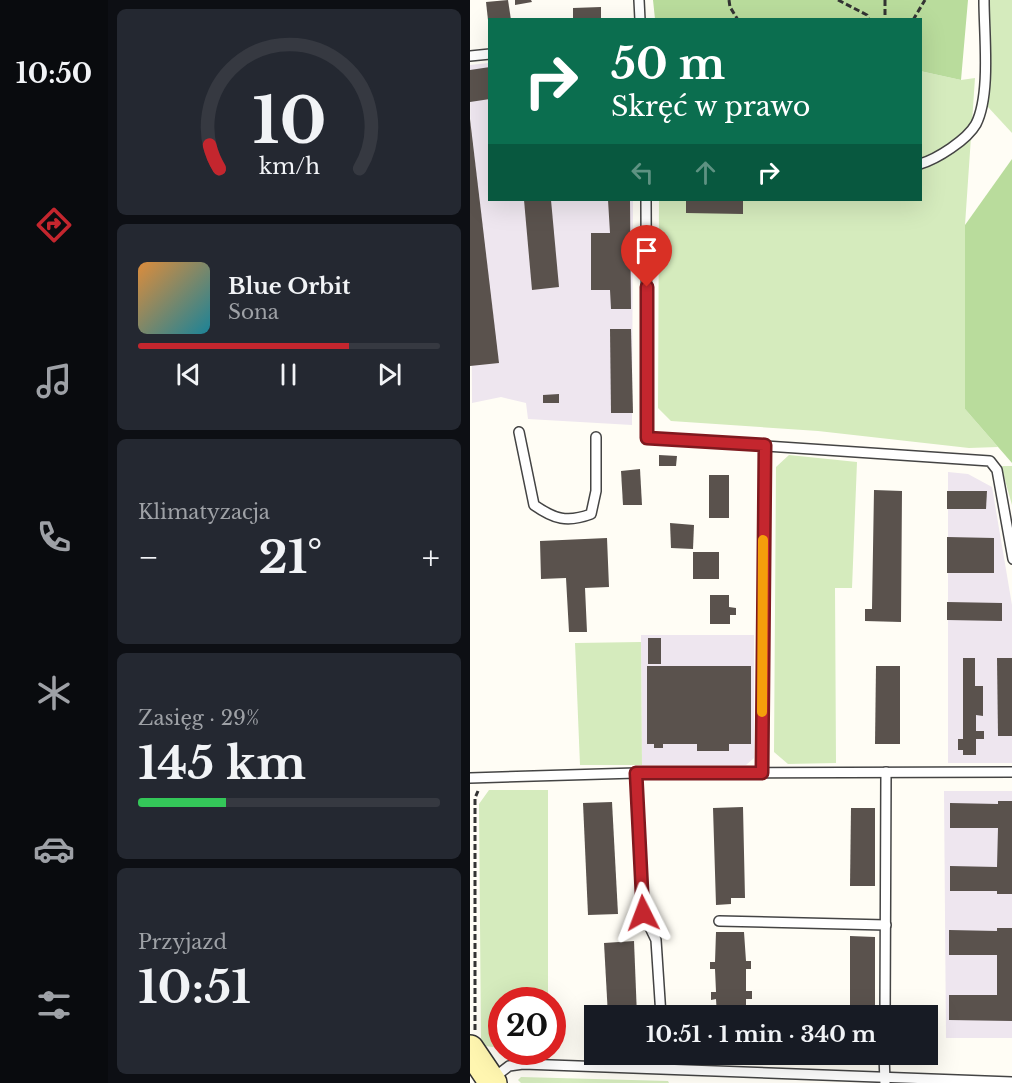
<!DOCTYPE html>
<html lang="pl">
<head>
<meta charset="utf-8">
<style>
	:root { --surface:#171b24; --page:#242831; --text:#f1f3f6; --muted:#9ea1a6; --line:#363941; --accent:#c4262e }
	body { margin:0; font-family:"Libre Baskerville",serif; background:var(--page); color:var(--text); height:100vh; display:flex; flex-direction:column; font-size:22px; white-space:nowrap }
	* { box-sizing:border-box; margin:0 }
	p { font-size:20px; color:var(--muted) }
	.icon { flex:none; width:33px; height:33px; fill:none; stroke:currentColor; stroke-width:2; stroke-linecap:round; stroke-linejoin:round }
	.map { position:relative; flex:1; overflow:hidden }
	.panel { display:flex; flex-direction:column; gap:9px; padding:9px; background:#0d0f14; width:362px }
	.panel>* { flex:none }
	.guide { position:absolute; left:18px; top:18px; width:434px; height:183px; border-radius:0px; box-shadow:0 6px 24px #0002; background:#0b6e4f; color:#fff; overflow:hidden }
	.speed { position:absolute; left:18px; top:987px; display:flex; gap:12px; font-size:30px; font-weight:700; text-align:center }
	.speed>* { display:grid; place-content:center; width:78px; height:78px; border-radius:50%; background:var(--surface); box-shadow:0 6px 24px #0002; line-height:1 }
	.speed .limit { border:9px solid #d22; background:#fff; color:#111 }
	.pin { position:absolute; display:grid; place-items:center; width:51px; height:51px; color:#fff; margin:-62px -26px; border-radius:50% 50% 50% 0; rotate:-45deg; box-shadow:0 0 6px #0007 }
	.pin .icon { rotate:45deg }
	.me { position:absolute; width:66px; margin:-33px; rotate:357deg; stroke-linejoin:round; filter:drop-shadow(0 0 4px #0008) }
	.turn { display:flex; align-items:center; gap:21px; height:126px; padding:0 24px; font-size:27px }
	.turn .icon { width:78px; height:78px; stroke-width:2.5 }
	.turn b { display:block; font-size:42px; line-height:51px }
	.lanes { display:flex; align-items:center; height:57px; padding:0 24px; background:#0003; justify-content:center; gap:30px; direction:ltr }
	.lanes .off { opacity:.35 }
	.big { font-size:45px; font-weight:800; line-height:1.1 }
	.panel .widget { flex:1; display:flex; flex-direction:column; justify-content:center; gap:9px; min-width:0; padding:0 21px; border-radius:9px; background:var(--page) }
	.panel .dial { align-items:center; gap:0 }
	.dial svg { height:156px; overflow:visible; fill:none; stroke:var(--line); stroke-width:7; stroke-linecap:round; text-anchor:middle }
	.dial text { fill:var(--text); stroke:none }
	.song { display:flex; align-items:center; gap:18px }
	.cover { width:72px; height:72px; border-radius:9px; background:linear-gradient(135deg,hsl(30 70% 55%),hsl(190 70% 35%)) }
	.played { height:6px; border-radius:3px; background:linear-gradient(90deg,var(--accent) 70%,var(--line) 70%) }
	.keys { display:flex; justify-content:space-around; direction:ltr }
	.heat { display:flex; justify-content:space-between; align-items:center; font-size:33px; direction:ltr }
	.charge { height:9px; border-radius:4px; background:linear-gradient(90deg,#34c759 29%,var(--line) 0) }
	.trip { position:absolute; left:114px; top:1005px; width:354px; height:60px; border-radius:0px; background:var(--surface); box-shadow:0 6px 24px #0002; font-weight:800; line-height:60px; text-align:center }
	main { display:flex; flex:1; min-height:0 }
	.dock { display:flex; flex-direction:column; width:108px; justify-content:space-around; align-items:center; background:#090b0e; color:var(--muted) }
	.dock .icon { width:42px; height:42px }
	.dock .selected { color:var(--accent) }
	.dock b { font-size:27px; color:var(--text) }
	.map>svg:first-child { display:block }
	.industrial { fill:#eee6ef }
	.green { fill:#d5ebbd }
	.forest { fill:#b9dc9c }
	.building { fill:#5a524d }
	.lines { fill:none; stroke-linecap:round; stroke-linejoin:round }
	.lane-casing { stroke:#444; stroke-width:12 }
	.secondary-casing { stroke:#333; stroke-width:30 }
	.path { stroke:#333; stroke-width:3; stroke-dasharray:6 3; stroke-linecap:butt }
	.lane { stroke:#fff; stroke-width:9 }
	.secondary { stroke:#fff6b0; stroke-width:27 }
	.route-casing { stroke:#7f191e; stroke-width:15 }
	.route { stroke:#c4262e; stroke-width:10 }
	.slow { stroke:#f59e0b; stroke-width:10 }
</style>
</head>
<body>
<main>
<nav class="dock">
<b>10:50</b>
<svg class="icon selected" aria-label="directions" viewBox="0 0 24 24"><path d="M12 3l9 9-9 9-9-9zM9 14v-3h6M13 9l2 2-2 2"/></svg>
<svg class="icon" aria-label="music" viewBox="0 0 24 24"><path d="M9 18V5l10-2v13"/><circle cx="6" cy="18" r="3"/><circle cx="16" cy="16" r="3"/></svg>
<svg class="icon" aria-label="phone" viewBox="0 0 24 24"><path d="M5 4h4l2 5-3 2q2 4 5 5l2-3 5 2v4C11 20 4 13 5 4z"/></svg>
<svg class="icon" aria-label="climate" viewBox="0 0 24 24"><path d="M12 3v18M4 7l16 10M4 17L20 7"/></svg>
<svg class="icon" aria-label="car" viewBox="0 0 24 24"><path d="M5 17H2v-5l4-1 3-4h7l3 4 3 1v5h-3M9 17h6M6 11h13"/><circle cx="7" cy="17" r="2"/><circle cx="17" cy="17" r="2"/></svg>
<svg class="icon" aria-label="filters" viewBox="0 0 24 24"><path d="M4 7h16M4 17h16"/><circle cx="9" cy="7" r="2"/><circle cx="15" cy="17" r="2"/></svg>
</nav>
<section class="panel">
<div class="widget dial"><svg viewBox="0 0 100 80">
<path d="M14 69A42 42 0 1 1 86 69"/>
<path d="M14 69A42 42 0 0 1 9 57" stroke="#c4262e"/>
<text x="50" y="56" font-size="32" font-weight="700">10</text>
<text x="50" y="72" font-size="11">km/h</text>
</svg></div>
<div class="widget">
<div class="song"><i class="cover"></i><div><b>Blue Orbit</b><p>Sona</p></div></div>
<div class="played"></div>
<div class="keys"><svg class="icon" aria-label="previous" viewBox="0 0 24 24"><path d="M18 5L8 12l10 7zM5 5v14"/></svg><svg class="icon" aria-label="pause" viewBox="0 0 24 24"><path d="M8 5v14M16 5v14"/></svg><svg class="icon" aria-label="next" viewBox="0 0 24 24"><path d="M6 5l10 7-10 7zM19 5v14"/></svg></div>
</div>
<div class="widget"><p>Klimatyzacja</p>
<div class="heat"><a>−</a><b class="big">21°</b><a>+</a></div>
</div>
<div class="widget"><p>Zasięg · 29%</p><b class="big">145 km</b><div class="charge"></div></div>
<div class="widget"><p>Przyjazd</p><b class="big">10:51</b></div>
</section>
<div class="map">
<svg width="543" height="1083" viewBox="0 0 543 1083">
	<rect width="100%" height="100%" fill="#fffdf5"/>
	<g class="industrial">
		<path d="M19,63L20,200H163L162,425L58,419L56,403L31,397L2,403L0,65Z"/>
		<path d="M478,472L498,474L522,487L542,605V763H478Z"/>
		<path d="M171,635H284V758L276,765H172Z"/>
		<path d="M474,791H542V1038H476Z"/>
	</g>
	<g class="green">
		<path d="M519,0H542V133L518,107Z"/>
		<path d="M450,71L491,80L505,78L495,225V409L528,447L499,448L348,431L201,421L188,408L189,200H450Z"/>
		<path d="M319,455L387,462L382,588H365L366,763L318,764L304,752L306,467Z"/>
		<path d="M531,466H542V505Z"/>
		<path d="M171,642L172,765H110L105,643Z"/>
		<path d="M19,790H78V1000H32L31,1048L15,1046L11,1042L9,804Z"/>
		<path d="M51,1077L198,1081L199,1083H51L48,1080Z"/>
	</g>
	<g class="forest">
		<path d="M183,0H498L491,80L450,71V20L185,19Z"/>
		<path d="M542,159V463L495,409V225Z"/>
	</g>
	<g class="building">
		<path d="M38,0L41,20H18L16,2Z"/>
		<path d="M45,0H61L62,2L45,5Z"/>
		<path d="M131,7V20H103V8Z"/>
		<path d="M20,67V99L0,102V70Z"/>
		<path d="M0,119L29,363L0,366Z"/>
		<path d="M54,200H81L89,287L62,290Z"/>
		<path d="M138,200H160L161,309H141L140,290H121V233H140Z"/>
		<path d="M216,200H273V214L216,213Z"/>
		<path d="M140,329H161L163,413H141Z"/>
		<path d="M89,394V403H73V395Z"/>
		<path d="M189,455L207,456L206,466H189Z"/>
		<path d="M170,469L172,505H153L151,471Z"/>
		<rect x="239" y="475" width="20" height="43"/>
		<path d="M404,490L432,491L431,622L395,621V609H402Z"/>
		<path d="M477,491H517L516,509H477Z"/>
		<path d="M200,523L224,525L223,549L201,548Z"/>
		<path d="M477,537L524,538V573H477Z"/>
		<path d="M137,538L139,587L115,588L117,632H99L96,578L71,579L70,541Z"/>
		<rect x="223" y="552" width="26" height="27"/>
		<path d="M240,595H259V607L266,608V615H260V624H240Z"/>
		<path d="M477,602L532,603V621L477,620Z"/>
		<rect x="178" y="638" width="13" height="26"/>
		<path d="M493,658H505V686H513V716L506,715V731H514V739H506V755H493V750H488V739H493Z"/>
		<path d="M527,658H543V736H528Z"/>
		<path d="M177,666H281V744H259V751H227V744H193V748H184V744H177Z"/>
		<path d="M406,666H430V744H405Z"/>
		<path d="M528,801H543V894H527V891H480V866L527,867L528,828H480V803L528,804Z"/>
		<path d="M142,802L148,914L118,915L113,803Z"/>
		<path d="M273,807L275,898H261V904L246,905L243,808Z"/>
		<path d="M381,808H405V886H380Z"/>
		<path d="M527,928H543V1021L479,1020V995H527V955H479V930L527,931Z"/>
		<path d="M246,932H274L276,961H281V969H276V991H282V999H276V1016H247L246,999L241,1000V992H246L245,969H240V962H245Z"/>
		<path d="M380,936L405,937V1014H380Z"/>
		<path d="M164,941L167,1016H138L134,943Z"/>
	</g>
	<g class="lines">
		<g class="lane-casing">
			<g id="lane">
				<path d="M169,0L170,20"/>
				<path d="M0,56L20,54"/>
				<path d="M450,164C467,159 497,140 506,124C521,94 514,35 514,0"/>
				<path d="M176,200L177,438L520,461L527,470L543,559"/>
				<path d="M49,432L64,505C84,519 97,523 121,514L126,491V437"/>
				<path d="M166,773L173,913L186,940L191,1016"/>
				<path d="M292,773L295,445"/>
				<path d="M0,778L166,773L543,772"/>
				<path d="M249,921L416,925"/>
				<path d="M415,1016L416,772"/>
				<path d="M193,1054L194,1068"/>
				<path d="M414,1054L415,1083"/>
				<path d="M22,1079L39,1066L53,1064L543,1082"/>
			</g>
		</g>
		<g class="secondary-casing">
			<path id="secondary" d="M0,1049L23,1083"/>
		</g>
		<g class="path">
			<path d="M259,0L260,7L268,20"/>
			<path d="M368,0L397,15L399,20"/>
			<path d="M415,0V20"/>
			<path d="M443,20L455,0"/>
			<path d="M5,1030V798L8,791"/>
		</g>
		<use href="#lane" class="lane"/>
		<use href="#secondary" class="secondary"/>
	</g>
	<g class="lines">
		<g class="route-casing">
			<path id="route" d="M173,913L166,773H292L295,445L177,438V287"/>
		</g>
		<use href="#route" class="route"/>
		<path class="slow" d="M292,712L293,540"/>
	</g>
</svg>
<div class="speed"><div class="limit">20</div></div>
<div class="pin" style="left:177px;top:287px;background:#d93025"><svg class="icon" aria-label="arrive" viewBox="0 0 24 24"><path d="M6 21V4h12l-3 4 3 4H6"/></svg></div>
<svg class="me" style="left:173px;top:913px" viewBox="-20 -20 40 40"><path d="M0-17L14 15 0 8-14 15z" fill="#c4262e" stroke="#fff" stroke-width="4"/></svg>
<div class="trip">10:51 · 1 min · 340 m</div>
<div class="guide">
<div class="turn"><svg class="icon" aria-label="right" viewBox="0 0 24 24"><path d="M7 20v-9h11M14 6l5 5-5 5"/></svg><div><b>50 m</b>Skręć w prawo</div></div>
<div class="lanes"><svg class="icon off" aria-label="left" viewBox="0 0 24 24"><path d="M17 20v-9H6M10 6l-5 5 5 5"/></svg><svg class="icon off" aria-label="ahead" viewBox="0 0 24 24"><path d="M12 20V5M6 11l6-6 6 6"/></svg><svg class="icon" aria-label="right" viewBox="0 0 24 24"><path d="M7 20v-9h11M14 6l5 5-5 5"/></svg></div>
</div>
</div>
</main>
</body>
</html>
